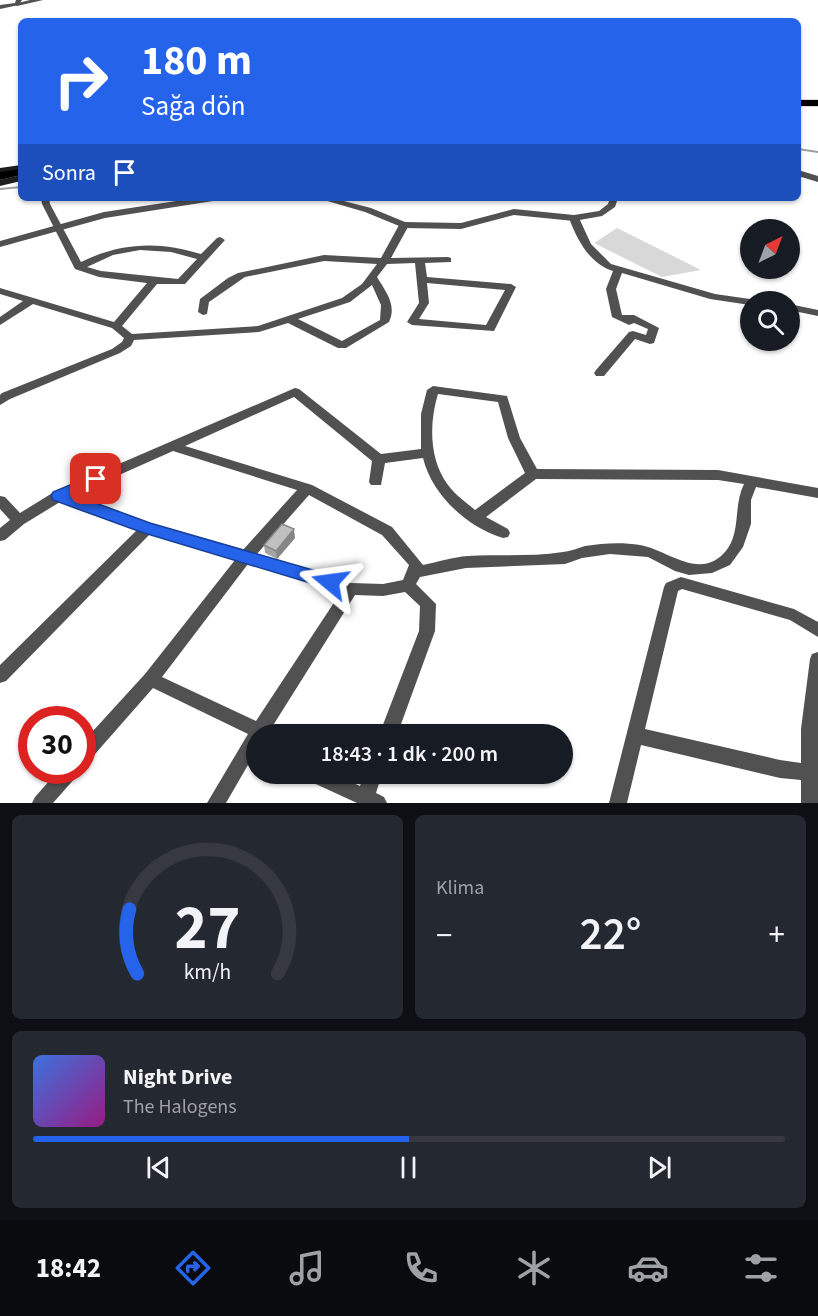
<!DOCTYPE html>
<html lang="tr">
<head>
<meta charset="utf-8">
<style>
	:root { --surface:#171b24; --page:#242831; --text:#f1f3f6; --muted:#9ea1a6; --line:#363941; --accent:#2563eb }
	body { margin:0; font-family:"Source Sans 3",sans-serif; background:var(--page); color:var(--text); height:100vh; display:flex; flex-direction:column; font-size:22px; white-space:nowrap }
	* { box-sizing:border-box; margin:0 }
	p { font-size:20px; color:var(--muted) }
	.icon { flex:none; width:33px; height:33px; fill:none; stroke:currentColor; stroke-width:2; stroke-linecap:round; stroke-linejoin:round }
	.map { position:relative; height:803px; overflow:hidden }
	.drawer { display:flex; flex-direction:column; gap:12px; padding:12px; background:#0d0f14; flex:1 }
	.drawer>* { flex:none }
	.banner { position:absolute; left:18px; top:18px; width:783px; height:183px; border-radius:9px; box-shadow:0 2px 4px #0004; background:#2563eb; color:#fff; overflow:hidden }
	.needle { width:39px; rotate:42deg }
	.controls { position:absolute; left:740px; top:219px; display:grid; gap:12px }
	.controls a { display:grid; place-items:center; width:60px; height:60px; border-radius:50%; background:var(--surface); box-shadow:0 2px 4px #0004; font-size:30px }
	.speed { position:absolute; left:18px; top:706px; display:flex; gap:12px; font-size:30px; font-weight:700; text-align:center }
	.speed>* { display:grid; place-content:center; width:78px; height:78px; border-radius:50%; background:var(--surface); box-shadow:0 2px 4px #0004; line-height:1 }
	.speed .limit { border:9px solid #d22; background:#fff; color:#111 }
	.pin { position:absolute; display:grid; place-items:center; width:51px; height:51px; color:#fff; margin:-26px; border-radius:12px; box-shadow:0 3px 9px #0006 }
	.me { position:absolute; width:66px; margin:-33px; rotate:286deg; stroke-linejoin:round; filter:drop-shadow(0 0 4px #0008) }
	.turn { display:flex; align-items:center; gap:21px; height:126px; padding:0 24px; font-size:27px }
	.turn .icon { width:78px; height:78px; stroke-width:2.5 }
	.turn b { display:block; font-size:42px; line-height:51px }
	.then { display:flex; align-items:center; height:57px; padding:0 24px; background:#0003; gap:12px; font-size:22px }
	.big { font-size:45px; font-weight:600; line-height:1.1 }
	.drawer .tile { flex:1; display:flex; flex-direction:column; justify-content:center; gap:9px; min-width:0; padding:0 21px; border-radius:9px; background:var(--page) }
	.drawer .dial { align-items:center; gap:0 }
	.dial svg { height:156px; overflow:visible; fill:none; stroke:var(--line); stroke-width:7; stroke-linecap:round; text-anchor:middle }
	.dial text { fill:var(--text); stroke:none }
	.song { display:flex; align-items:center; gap:18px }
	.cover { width:72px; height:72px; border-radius:9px; background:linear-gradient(135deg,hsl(220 70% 55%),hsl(310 70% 35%)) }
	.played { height:6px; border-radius:3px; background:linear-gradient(90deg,var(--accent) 50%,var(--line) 50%) }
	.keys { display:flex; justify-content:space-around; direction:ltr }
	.heat { display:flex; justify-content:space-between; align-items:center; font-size:33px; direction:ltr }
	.drawer .tiles { flex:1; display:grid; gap:12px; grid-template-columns:1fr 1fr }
	.tile:last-child { grid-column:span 2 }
	.trip { position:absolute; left:246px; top:724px; width:327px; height:60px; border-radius:30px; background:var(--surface); box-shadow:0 2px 4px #0004; font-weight:600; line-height:60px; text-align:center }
	.menu { display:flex; height:96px; justify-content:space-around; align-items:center; background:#090b0e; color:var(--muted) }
	.menu .icon { width:42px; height:42px }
	.menu .active { color:var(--accent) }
	.menu b { font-size:27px; color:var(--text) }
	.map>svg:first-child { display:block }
	.green { fill:#d8d8d8 }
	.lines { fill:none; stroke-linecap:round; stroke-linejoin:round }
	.stream { stroke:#9f9f9f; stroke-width:2 }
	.trunk-casing { stroke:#dbdbdb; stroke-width:2 }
	.minor { fill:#515151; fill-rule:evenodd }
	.tertiary { fill:#515151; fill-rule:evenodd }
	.secondary { fill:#1e1e1e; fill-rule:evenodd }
	.trunk { fill:#000; fill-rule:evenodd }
	.wall { fill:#a5a5a5 }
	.shaded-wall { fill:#868686 }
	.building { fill:#c0c0c0; stroke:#868686; stroke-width:1.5 }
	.route { fill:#2563eb; stroke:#184099; stroke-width:1.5 }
</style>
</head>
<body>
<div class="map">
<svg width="818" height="803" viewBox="0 0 818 803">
	<rect width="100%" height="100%" fill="#fff"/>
	<path class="green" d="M617,228L701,270L662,277L594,243Z"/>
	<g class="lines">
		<g class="stream">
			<path d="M798,149L818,152"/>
			<path d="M0,189L21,187"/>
		</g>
		<g class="trunk-casing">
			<g id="trunk">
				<rect x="798" y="100" width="20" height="6"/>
				<path d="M21,169V175L0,180V172Z"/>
			</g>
		</g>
		<g class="minor">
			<path d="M16,0H22L19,5L0,9V5L15,3Z"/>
			<path d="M41,198H49L50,204L81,262C121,242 160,241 201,254L217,238L220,237L225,240L185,284H157L122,326L132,334L258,326L342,298L362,284L377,264L324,261L245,277L209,302L207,314L203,315L198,312L200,299L228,278L238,273L324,255L381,258L399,225L404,222L409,225L391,258L448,257L451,258V262L425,263L427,277L511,284L516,287L494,331L412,325L407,322L419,303L415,263L387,264L377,277C386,292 397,305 389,322L346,348H338L288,323L259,332L134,340L131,346L120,353L10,399L0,405V395L2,393L112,349L122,342L124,338L112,328L33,304L0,325V317L23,301L0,294V288L114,322L147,283L99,277L75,269L42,204ZM140,250L171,252L197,259L178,279L101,271L87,267L113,255ZM427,283L505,290L486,325L419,319L429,303ZM372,285L381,305L380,320L342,341L298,319L350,302Z"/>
			<path d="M574,215L579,218L591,244L611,264L715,294L750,299L755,302H750V305L710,299L622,273L616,289L622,315H634L659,328L654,343L650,344L635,339L604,376H596L594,373L596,370L629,332L633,331L646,335L648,329L634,323L629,325L612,317L606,289L613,271C590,264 577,240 569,218Z"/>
			<path d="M789,304L818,310V316L789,310Z"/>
			<path d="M433,386L507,396L520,438L537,469L718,470L818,488V498L756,487L751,500V524L743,547L730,565L712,573L689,575L675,571L648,557L610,554L582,558L565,564L466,568L420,577L416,584L436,604L435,631L397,735H379L419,631L420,606L405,592L383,596L355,595L267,735H256V751L226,803H207L248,734L153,688L88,762L82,764V743L145,674L235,560L150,534L6,681L0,683V665L137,530L60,502L24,524L5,540L0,541V528L10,520L0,509V496L5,497L20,513L54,492L295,388L299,389L381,454L421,449V414L427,390ZM438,394L498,402L508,438L525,473L475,510C466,502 455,495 448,485C429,460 429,423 438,394ZM294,397L372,461L369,482L371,485H381L385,463L423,458C432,495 467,527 503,538L508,537L510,533L508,529L486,517L536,479L718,480L744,484C732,508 743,537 721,556C696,578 665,549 640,545C622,542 603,543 585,546C578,548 571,551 563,552C532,557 499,554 468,556C453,557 438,562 423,565L392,527L312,485L185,446ZM173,451L297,490L242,551L150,524L72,496ZM309,495L382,535L409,565L403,580L383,584L351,583L256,555ZM248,564L341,592L256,721L162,677Z"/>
			<path d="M681,577L794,609L818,622V637L790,620L682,589L678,591L645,729L780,760L801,763V729L810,659L812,654L818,652V803H801V780L780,778L641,745L627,803H609L664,587L666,583Z"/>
			<path d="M58,771H79L76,777L53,803H32L35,797Z"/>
			<path d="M304,774H333L360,786L364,774H382L376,793L384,797L387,803H357L307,780Z"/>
		</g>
		<g class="tertiary">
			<path d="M30,0H43L17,6L14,4Z"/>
			<path d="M798,170L818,176V182L798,176Z"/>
			<path d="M196,198H217L213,201L105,218L0,247V241L104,212Z"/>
			<path d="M317,198H332L371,208L405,222L461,223L514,209L574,215L599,211L608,204L610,198H618L615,207L602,216L574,221L514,215L461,229L404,228L365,212Z"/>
		</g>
		<g class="secondary">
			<path d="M21,165V171L0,174V168Z"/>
			<path d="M21,175V181L0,186V180Z"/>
		</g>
		<use href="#trunk" class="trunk"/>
	</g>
	<path class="wall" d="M295,538L277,559L265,553L264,545Z"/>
	<path class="shaded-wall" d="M294,529L295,538L277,559L276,551Z"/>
	<path class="building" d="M282,524L294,529L276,551L264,545Z"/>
	<path class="route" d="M96,474L101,475L104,479L101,483L74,495L150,523L330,575L336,577L338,582L336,587L330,589L141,532L53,500L51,496L53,492Z"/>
</svg>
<div class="controls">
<a><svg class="needle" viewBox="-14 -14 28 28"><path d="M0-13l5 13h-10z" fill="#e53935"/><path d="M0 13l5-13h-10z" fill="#9ea1a6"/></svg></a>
<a><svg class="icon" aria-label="search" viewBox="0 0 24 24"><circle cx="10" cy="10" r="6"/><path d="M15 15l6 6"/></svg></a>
</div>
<div class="speed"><div class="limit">30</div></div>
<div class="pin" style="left:96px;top:479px;background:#d93025"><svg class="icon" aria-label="arrive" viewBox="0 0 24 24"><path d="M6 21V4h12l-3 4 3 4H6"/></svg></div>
<svg class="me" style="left:330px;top:582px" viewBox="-20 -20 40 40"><path d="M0-17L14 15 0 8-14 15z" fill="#2563eb" stroke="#fff" stroke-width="4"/></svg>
<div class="trip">18:43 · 1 dk · 200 m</div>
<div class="banner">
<div class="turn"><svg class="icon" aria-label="right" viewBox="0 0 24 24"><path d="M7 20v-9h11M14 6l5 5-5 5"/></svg><div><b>180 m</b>Sağa dön</div></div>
<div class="then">Sonra<svg class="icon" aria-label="arrive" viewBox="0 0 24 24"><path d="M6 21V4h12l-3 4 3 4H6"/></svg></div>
</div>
</div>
<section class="drawer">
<div class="tiles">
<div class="tile dial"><svg viewBox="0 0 100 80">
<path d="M14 69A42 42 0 1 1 86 69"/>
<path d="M14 69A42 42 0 0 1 10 36" stroke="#2563eb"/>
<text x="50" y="56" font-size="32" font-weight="700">27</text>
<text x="50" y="72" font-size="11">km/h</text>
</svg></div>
<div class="tile"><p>Klima</p>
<div class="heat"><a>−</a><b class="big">22°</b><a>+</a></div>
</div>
<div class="tile">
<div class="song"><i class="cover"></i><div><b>Night Drive</b><p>The Halogens</p></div></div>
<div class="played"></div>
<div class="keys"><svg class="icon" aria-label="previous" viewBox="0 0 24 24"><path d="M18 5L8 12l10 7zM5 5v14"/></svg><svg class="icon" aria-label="pause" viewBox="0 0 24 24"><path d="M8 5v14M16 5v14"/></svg><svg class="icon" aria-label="next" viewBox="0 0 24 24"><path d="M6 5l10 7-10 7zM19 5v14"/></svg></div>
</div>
</div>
</section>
<nav class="menu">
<b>18:42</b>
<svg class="icon active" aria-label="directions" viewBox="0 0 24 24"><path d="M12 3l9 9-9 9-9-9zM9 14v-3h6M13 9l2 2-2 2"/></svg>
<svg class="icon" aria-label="music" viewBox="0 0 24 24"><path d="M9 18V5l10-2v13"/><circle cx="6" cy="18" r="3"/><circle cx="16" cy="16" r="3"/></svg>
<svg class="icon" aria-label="phone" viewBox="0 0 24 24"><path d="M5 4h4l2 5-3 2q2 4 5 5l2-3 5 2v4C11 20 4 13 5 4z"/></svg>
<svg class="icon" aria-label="climate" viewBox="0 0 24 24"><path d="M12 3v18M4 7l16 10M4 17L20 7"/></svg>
<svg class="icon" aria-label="car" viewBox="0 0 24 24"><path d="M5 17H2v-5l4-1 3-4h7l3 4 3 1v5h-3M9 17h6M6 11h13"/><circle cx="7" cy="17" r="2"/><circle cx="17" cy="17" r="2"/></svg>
<svg class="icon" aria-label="filters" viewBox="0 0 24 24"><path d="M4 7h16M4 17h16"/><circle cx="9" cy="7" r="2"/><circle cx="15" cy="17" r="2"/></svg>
</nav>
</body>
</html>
